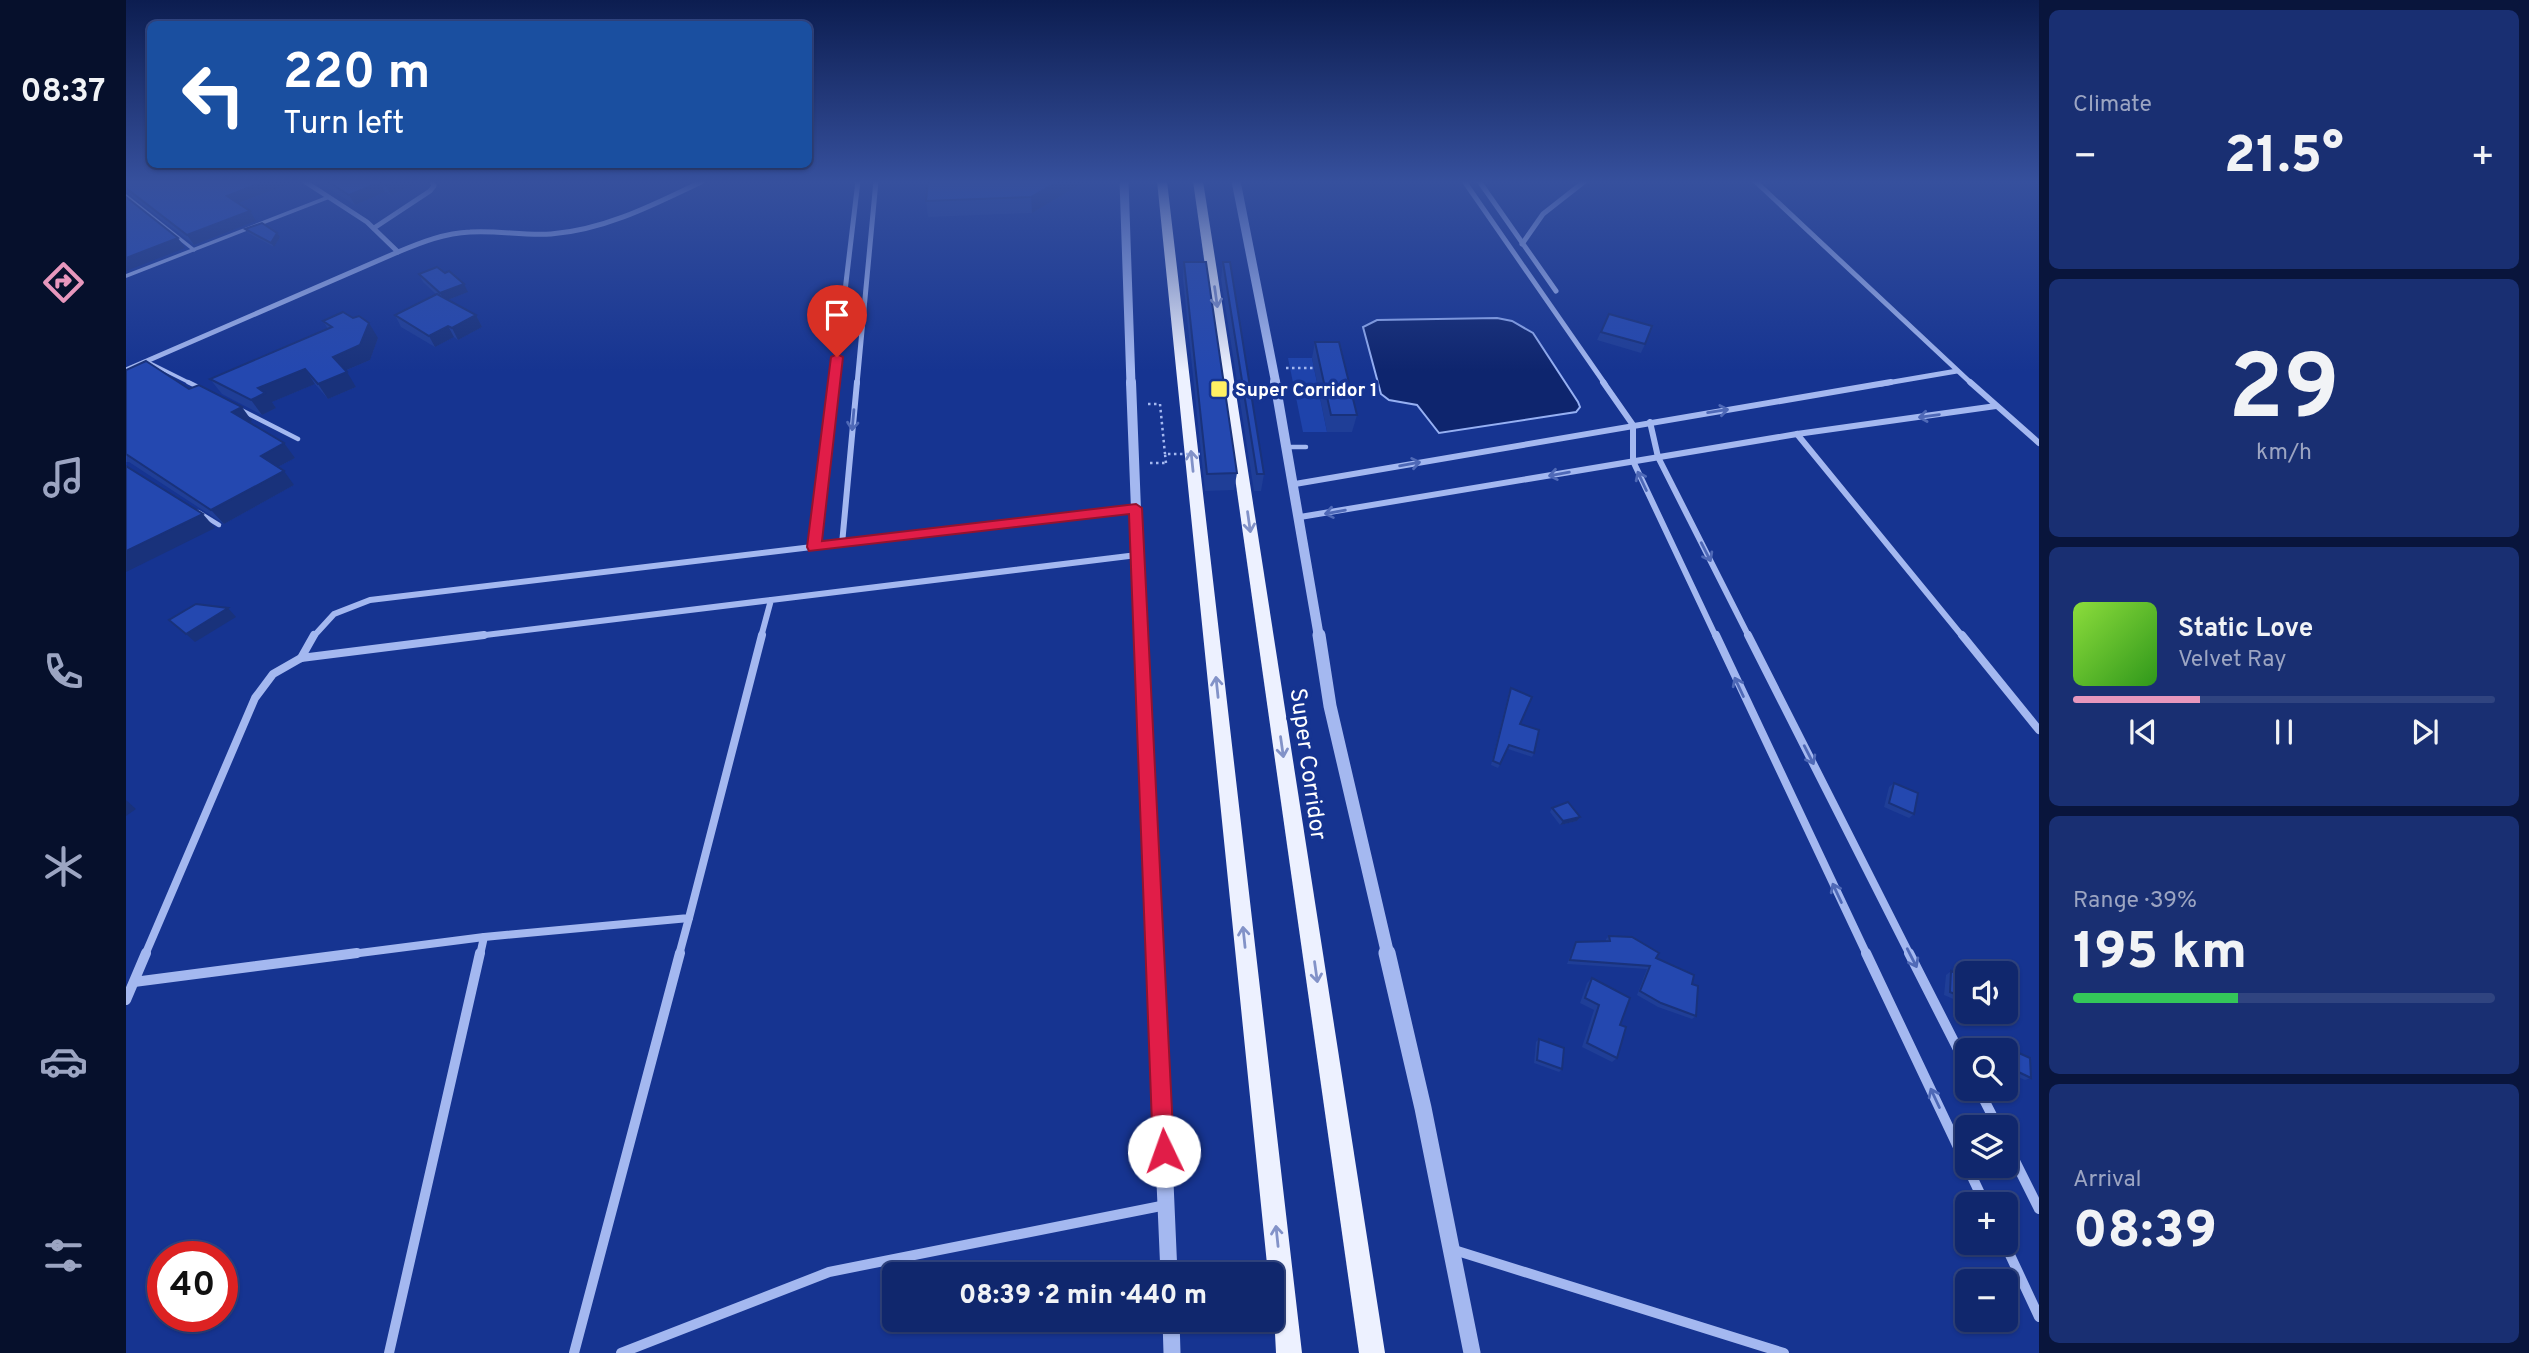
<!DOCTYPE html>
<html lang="en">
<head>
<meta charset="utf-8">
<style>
	:root { --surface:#10276d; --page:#192f72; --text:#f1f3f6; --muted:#9ca5c2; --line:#304480; --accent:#e797bd }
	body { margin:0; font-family:Overpass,sans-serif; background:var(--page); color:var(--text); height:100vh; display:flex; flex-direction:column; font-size:26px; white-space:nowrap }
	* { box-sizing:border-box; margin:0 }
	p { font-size:23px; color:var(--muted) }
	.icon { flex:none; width:38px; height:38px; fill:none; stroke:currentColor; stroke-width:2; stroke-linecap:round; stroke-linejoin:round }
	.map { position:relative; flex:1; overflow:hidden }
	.sheet { display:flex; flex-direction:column; gap:10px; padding:10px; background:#09153c; width:490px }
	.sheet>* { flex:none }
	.banner { position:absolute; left:21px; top:21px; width:665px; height:147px; border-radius:10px; box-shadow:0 2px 5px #0004,0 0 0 2px var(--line); background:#1a4fa0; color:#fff; overflow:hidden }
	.tools { position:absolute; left:1829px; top:961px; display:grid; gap:14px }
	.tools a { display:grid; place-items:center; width:63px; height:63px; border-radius:10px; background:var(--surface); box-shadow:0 2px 5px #0004,0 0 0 2px var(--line); font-size:35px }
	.speed { position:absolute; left:21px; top:1241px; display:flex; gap:14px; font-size:35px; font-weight:700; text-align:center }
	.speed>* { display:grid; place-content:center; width:91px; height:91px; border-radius:50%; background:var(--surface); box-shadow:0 2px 5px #0004,0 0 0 2px var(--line); line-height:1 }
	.speed .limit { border:10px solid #d22; background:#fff; color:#111 }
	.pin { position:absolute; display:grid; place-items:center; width:60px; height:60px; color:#fff; margin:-72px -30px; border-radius:50% 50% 50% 0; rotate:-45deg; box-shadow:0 0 7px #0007 }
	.pin .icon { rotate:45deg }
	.me { position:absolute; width:77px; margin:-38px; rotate:357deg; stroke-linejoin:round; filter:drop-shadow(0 0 5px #0008) }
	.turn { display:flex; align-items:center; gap:24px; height:147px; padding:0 21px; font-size:32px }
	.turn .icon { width:91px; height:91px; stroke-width:2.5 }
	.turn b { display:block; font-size:49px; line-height:60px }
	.big { font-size:52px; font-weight:800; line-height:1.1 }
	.sheet .widget { flex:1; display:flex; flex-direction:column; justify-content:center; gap:10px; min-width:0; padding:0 24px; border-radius:10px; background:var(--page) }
	.sheet .dial { align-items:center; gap:0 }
	.dial b { font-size:91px; line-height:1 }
	.song { display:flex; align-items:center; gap:21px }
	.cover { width:84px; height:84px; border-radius:10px; background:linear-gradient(135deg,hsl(90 70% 55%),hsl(110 70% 35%)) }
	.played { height:7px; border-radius:4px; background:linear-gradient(90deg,var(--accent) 30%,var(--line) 30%) }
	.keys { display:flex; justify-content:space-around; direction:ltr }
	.heat { display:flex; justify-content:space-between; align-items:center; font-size:38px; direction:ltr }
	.charge { height:10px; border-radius:5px; background:linear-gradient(90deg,#34c759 39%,var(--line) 0) }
	.trip { position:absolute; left:756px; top:1262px; width:402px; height:70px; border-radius:10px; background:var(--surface); box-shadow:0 2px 5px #0004,0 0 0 2px var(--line); font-weight:800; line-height:70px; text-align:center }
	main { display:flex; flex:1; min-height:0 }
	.menu { display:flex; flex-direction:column; width:126px; justify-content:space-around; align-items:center; background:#06102c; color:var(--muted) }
	.menu .icon { width:49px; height:49px }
	.menu .current { color:var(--accent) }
	.menu b { font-size:32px; color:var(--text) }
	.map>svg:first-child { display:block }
	.green { fill:#1e43ab }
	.water { fill:#0e256e; stroke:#96b0f3; stroke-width:2 }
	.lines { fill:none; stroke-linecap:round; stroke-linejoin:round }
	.path { stroke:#a4b8f0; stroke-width:2.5; stroke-dasharray:2.5 3.5; stroke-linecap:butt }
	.service-far1 { stroke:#a4b8f0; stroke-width:3.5 }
	.service { stroke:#a4b8f0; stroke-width:4.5 }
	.minor-far3 { stroke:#a4b8f0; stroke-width:5 }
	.minor-far2 { stroke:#a4b8f0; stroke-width:6 }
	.minor-far1 { stroke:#a4b8f0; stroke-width:8 }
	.minor { stroke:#a4b8f0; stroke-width:10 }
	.tertiary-far3 { stroke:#a4b8f0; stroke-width:9 }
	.tertiary-far2 { stroke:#a4b8f0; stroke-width:10 }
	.tertiary-far1 { stroke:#a4b8f0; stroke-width:13 }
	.tertiary { stroke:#a4b8f0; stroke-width:17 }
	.primary { fill:#edf1ff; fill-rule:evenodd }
	.path-bridge { stroke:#a4b8f0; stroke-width:2.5; stroke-dasharray:2.5 3.5; stroke-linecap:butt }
	.wall { fill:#1f3e97 }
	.shaded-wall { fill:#19327b }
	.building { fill:#2448b0; stroke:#19327b; stroke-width:2 }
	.oneway { stroke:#8292c8 }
	.oneway2 { stroke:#4f69b7 }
	.route { fill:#e11d48; stroke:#92132f; stroke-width:2 }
	.poi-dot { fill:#fff063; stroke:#163491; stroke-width:2.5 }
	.labels { text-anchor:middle; stroke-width:7; stroke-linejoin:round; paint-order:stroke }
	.far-poi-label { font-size:19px; font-weight:bold; fill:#fff; stroke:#163491; text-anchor:start }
	.street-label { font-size:23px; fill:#fff; stroke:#163491 }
</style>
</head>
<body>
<main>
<nav class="menu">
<b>08:37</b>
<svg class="icon current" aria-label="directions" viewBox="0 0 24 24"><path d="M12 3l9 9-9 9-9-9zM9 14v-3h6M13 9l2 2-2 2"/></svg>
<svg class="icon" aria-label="music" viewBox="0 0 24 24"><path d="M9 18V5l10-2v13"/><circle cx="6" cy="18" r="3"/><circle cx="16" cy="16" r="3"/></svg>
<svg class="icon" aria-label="phone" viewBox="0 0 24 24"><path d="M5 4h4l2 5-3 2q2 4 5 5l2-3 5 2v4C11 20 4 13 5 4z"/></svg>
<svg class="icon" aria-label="climate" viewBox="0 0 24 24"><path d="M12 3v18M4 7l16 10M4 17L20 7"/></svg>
<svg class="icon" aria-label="car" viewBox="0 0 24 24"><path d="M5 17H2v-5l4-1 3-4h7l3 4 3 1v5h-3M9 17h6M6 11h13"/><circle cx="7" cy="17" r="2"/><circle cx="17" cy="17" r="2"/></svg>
<svg class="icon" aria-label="filters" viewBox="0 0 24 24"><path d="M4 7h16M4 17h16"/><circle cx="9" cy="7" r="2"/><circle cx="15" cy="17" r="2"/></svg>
</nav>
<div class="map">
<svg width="1913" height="1353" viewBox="0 0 1913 1353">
	<rect width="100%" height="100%" fill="#163491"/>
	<path class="green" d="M1162,358H1186L1201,432H1177Z"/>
	<path class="water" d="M1371,318L1386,321L1407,333L1452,402L1454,407L1450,412L1313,433L1291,405L1263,400L1255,394L1237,327L1251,320Z"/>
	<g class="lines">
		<g class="path">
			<path d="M1160,368H1188"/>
			<path d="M1022,404H1034L1039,454"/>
			<path d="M1024,463H1040"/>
		</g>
		<g class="service-far1">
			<path d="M0,196L68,250"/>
			<path d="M0,276L203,197"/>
			<path d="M22,362L66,384"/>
		</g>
		<g class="service">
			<path d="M62,382L76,389"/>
			<path d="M115,410L172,439"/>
			<path d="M1162,447H1180"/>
			<path d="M72,512L93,525"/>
		</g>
		<g class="minor-far3">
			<path d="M1338,181L1479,384"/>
			<path d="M1353,181L1430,291"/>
			<path d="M1629,181L1846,384"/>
			<path d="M248,228L304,191L308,186L306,181"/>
			<path d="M1396,244L1417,214L1459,181"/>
			<path d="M272,252C296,242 319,233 344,232C371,230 398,236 425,234C479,230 529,204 577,181"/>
			<path d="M0,370L272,252L241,222L178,181"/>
			<path d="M708,384L732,181"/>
			<path d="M731,384L750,181"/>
			<path d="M1755,384L1831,371"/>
		</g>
		<g class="minor-far2">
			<path d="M1477,382L1507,425V461L1590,637"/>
			<path d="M1844,382L1913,443"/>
			<path d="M1524,422L1532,457L1623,637"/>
			<path d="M1671,434L1837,637"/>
			<path d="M1169,484L1765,382"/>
			<path d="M1174,517L1671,434L1870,406"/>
			<path d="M716,544L731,382"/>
			<path d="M688,547L708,382"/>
			<path d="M187,637L208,614L244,600L1010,508"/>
			<path d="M343,637L645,600"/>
			<path d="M635,637L645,600L1011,555"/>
		</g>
		<g class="minor-far1">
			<path d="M1590,635L1741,955"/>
			<path d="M1622,635L1784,955"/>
			<path d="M1836,635L1913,730"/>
			<path d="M175,658L188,635"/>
			<path d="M19,955L129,698L147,674L175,658L358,635"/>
			<path d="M218,955L358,937"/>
			<path d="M354,955L358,937L563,918L636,635"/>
			<path d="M553,955L563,918"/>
		</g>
		<g class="minor">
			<path d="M1740,953L1859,1204"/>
			<path d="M1783,953L1841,1067"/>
			<path d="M8,982L231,953"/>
			<path d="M0,1000L20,953"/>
			<path d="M1852,1088L1872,1127"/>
			<path d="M1880,1143L1913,1209"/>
			<path d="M1878,1242L1913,1317"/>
			<path d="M1325,1249L1658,1353"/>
			<path d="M263,1353L354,953"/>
			<path d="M448,1353L554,953"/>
			<path d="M495,1353L703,1272L1040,1205"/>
		</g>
		<g class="tertiary-far3">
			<path d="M998,181L1005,384"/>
			<path d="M1110,181L1150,384"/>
		</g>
		<g class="tertiary-far2">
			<path d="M1005,382L1015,637"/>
			<path d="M1149,382L1193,637"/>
		</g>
		<g class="tertiary-far1">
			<path d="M1015,635L1029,955"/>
			<path d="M1193,635L1204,706L1262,955"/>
		</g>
		<g class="tertiary">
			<path d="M1029,953L1043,1274"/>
			<path d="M1261,953L1297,1108L1346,1353"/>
			<path d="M1045,1320L1046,1353"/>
		</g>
		<g class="primary">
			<path d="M1031,181H1041L1176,1353H1150L1146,1274H1142Z"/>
			<path d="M1067,181H1077L1259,1353H1233Z"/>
		</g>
		<path class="path-bridge" d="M1040,463L1039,454H1074"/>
	</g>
	<g class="wall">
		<path d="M0,181H170L113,203L130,221L68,245L0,192Z"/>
		<path d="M191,181H289L290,184L265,195L259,192L229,205Z"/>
		<path d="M958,182L906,213L802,217L800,201Z"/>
		<path d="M119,229L154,237L148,247L122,233Z"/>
		<path d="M1058,262L1111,473L1108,490L1079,491L1057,279Z"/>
		<path d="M1097,262L1138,474L1135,491H1128L1095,279Z"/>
		<path d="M293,274L342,292L322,300L350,315L356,327L332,340L328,337L309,347L275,327L269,315L311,295L297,282Z"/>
		<path d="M1483,314L1519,344L1515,353L1471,340Z"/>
		<path d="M197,321L252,338L244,360L219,371L230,387L202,399L189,384L146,402L150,408L136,415L96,394L84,379L202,329Z"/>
		<path d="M1189,342L1231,415L1226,432H1201L1186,358Z"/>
		<path d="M0,370L63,389L126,421L123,422L169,458L152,467L168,485L98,524L3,462H0Z"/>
		<path d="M1385,688L1394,724L1408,753L1406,757L1382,749L1372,768L1365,765L1383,692Z"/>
		<path d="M1768,783L1788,814L1783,818L1758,807L1763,787Z"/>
		<path d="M1426,808L1454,817L1451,821L1434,825L1424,812Z"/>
		<path d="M1483,936L1530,958L1566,984L1570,1016L1566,1019L1532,1007L1511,995L1521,969L1441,964L1448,946L1450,942L1480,941V939Z"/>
		<path d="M1825,971L1841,978V1005L1818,995L1820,975Z"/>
		<path d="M1466,978L1494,1025L1491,1058L1486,1062L1456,1047L1468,1010L1454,1003L1461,983Z"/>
		<path d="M1413,1039L1436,1069L1433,1072L1408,1063L1410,1042Z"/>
		<path d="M1875,1045L1905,1078L1899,1080L1880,1072V1050H1869V1048Z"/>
	</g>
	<g class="shaded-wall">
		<path d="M139,181H170L107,205L101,196Z"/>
		<path d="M269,181H289L290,184L265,195L260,185Z"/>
		<path d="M933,181H958V182L906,213L905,197Z"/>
		<path d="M254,182L259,192L229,205L223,195Z"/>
		<path d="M124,211L130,221L68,245L61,235Z"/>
		<path d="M151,233L154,237L148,247L145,243Z"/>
		<path d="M52,238L59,248L0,271V258Z"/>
		<path d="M338,284L342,292L319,301L314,293Z"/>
		<path d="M350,315L356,327L332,340L326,328Z"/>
		<path d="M243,323L252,338L244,360L216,372L207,357Z"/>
		<path d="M322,326L328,337L309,347L303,336Z"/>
		<path d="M179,369L189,384L146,402L150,408L136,415L125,400L132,388Z"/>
		<path d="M221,372L230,387L202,399L192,384Z"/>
		<path d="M116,407L126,421L117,426L106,412Z"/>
		<path d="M158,443L169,458L146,470L135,456Z"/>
		<path d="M158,471L168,485L98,524L85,510Z"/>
		<path d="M77,514L89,528L0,572V551Z"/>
		<path d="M102,608L110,617L69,642L60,634Z"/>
		<path d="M0,800L10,809L0,816Z"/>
		<path d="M1454,817L1451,821L1434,825L1437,821Z"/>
	</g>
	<g class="building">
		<path d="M0,181H139L101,196L124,211L61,235L0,188Z"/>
		<path d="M201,181H269L260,185L254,182L223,195Z"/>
		<path d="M802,181H933L905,197L800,201Z"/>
		<path d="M0,197L52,238L0,258Z"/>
		<path d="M136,223L151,233L145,243L119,229Z"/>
		<path d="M1058,262H1080L1111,473L1081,474Z"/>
		<path d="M1097,262H1104L1138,474H1131Z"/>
		<path d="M311,267L319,273L323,271L338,284L314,293L293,274Z"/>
		<path d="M311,294L350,315L326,328L322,326L303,336L269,315Z"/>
		<path d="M217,312L227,318L233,316L243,323L234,345L207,357L221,372L192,384L179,369L132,388L139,393L125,400L84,379L206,327L197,321Z"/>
		<path d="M1483,314L1526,326L1519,344L1475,332Z"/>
		<path d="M1189,342H1213L1231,415H1205Z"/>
		<path d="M20,361L63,389L73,385L116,407L106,412L158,443L135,456L158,471L85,510L0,454V370Z"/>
		<path d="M0,466L77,514L0,551Z"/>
		<path d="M70,604L102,608L60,634L43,620Z"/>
		<path d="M1385,688L1406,697L1394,724L1413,730L1408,753L1383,745L1374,764L1367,761Z"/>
		<path d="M1768,783L1792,793L1788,814L1763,803Z"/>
		<path d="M1442,802L1454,817L1437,821L1426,808Z"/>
		<path d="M1483,936L1506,937L1533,953L1530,958L1568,975L1566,984L1572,986L1570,1016L1535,1003L1514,991L1524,966L1444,960L1450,942L1484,941Z"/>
		<path d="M1825,971L1841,978V999L1824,992Z"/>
		<path d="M1466,978L1504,998L1494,1025L1500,1027L1491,1058L1461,1043L1473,1005L1459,998Z"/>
		<path d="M1413,1039L1438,1048L1436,1069L1411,1060Z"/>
		<path d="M1875,1045L1904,1058L1905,1078L1880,1066V1050H1875Z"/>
	</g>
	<defs><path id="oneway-shaft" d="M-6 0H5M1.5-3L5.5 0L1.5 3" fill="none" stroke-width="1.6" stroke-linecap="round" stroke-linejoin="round" transform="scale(1.75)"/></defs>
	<g class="oneway">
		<use href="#oneway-shaft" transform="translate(1090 297) rotate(82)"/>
		<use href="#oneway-shaft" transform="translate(1066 461) rotate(-96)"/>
		<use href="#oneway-shaft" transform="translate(1123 522) rotate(82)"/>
		<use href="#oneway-shaft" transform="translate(1091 687) rotate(-96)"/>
		<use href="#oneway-shaft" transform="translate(1156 747) rotate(82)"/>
		<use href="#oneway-shaft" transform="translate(1118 937) rotate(-96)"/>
		<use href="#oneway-shaft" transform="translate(1190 972) rotate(82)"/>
		<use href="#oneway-shaft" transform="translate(1151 1236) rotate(-96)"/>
	</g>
	<g class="oneway2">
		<use href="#oneway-shaft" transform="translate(1592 411) rotate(-9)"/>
		<use href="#oneway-shaft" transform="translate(1803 416) rotate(172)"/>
		<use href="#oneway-shaft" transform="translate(727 420) rotate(95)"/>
		<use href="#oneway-shaft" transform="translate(1284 464) rotate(-10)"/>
		<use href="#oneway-shaft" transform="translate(1433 474) rotate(170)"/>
		<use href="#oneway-shaft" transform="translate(1516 481) rotate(-115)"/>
		<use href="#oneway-shaft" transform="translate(1209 512) rotate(170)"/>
		<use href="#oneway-shaft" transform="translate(1580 552) rotate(63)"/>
		<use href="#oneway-shaft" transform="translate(1613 687) rotate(-115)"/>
		<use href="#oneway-shaft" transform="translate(1683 755) rotate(63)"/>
		<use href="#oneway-shaft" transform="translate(1711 893) rotate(-115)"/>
		<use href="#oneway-shaft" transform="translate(1786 958) rotate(63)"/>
		<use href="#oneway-shaft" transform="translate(1809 1098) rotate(-115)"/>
	</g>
	<linearGradient id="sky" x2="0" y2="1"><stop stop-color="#0c1d50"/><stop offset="0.49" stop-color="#36509d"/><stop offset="1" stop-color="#36509d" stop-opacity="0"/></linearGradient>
	<rect width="1913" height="371" fill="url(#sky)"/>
	<path class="route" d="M711,354L717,357L696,541L1010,504L1016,508L1048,1151L1045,1159L1038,1162L1030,1159L1027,1151L1003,514L683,551L681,547L705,357Z"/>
	<rect class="poi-dot" x="1084" y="380" width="18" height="18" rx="3.5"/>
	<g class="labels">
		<g class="far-poi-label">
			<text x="1109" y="396">Super Corridor 1</text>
		</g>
		<g class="street-label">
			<text transform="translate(1183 764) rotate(82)" y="8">Super Corridor</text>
		</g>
	</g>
</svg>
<div class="tools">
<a><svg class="icon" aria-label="sound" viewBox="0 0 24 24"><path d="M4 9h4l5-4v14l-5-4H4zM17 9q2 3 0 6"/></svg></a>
<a><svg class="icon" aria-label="search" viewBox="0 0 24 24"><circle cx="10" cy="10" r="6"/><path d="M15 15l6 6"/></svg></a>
<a><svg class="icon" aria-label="layers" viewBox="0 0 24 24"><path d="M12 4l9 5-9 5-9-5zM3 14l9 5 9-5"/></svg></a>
<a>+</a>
<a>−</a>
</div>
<div class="speed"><div class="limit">40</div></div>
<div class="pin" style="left:711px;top:357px;background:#d93025"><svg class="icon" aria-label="arrive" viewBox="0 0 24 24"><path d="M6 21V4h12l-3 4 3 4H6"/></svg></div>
<svg class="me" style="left:1038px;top:1151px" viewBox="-20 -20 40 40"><circle r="19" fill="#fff"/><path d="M0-13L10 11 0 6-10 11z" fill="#e11d48"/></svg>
<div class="trip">08:39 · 2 min · 440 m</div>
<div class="banner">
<div class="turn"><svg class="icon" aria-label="left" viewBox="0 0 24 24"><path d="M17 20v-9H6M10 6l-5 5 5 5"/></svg><div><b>220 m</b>Turn left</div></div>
</div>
</div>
<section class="sheet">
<div class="widget"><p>Climate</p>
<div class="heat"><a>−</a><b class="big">21.5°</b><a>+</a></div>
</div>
<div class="widget dial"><b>29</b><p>km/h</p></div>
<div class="widget">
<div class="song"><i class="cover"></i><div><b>Static Love</b><p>Velvet Ray</p></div></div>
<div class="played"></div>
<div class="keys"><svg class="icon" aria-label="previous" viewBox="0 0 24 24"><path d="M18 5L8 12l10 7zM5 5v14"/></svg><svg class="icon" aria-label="pause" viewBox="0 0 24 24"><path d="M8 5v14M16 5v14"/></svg><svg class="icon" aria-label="next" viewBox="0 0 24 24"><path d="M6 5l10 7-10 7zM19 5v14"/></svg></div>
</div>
<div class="widget"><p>Range · 39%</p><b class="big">195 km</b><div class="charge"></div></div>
<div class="widget"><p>Arrival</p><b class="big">08:39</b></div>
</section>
</main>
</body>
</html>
